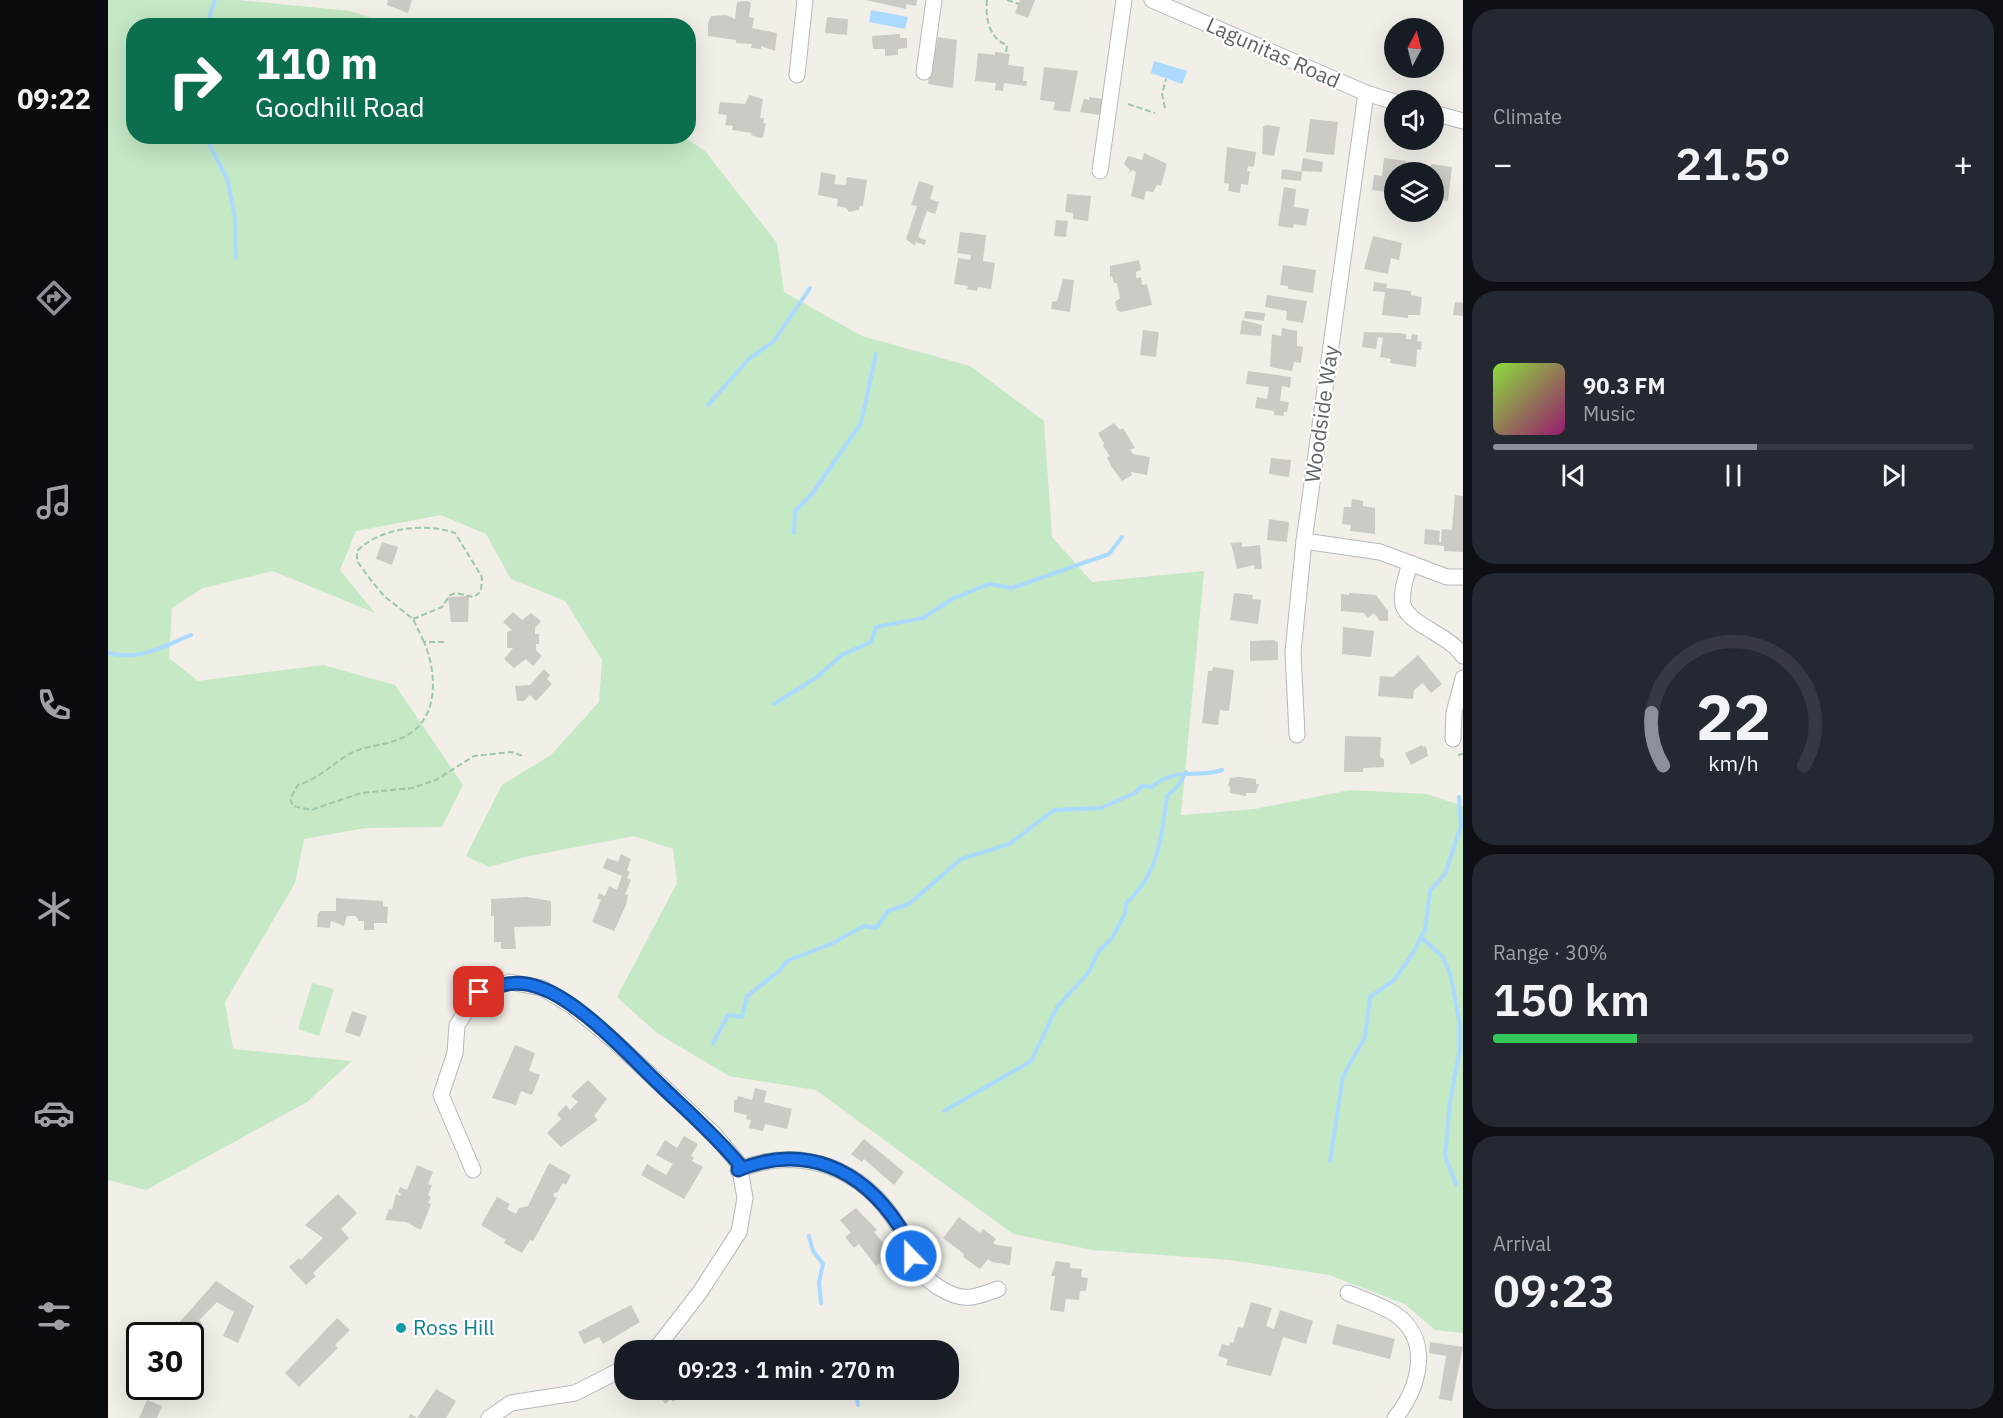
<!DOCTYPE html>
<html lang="en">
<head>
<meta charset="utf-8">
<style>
	:root { --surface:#171b24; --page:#242831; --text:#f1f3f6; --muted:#9ea1a6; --line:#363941; --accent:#8c9099 }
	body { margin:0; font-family:"IBM Plex Sans",sans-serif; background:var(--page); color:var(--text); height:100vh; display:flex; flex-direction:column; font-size:22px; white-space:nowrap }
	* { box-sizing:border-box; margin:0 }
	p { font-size:20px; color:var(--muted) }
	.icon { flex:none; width:33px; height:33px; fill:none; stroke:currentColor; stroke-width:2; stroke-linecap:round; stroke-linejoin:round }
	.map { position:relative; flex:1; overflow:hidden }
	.sheet { display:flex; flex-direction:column; gap:9px; padding:9px; background:#0d0f14; width:540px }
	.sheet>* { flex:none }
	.hud { position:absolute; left:18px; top:18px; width:570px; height:126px; border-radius:24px; box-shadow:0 6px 24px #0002; background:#0b6e4f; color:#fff; overflow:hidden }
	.needle { width:39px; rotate:7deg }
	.buttons { position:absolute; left:1276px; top:18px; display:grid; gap:12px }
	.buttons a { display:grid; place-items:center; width:60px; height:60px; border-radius:50%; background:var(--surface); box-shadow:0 6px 24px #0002; font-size:30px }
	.speed { position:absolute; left:18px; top:1322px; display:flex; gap:12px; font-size:30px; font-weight:700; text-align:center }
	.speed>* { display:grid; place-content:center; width:78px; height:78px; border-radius:50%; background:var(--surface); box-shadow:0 6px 24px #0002; line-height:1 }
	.speed .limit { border:3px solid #111; border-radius:9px; background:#fff; color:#111 }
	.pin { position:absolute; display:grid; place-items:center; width:51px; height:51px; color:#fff; margin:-26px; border-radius:12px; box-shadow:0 3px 9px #0006 }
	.me { position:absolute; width:66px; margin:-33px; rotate:338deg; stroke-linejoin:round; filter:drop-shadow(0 0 4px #0008) }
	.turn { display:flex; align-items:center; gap:21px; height:126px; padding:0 30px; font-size:27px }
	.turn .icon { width:78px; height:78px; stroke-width:2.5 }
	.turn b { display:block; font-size:42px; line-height:51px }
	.big { font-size:45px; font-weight:600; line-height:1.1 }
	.sheet .widget { flex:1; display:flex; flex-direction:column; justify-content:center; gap:9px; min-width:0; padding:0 21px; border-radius:24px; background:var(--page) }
	.sheet .dial { align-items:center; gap:0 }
	.dial svg { height:156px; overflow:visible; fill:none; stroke:var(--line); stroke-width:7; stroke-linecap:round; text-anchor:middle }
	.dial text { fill:var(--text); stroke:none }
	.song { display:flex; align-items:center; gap:18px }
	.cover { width:72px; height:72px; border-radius:9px; background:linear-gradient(135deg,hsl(90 70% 55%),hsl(320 70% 35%)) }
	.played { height:6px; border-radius:3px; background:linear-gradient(90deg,var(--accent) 55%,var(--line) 55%) }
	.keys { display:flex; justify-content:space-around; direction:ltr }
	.heat { display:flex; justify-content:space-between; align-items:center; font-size:33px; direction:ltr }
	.charge { height:9px; border-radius:4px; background:linear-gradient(90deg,#34c759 30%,var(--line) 0) }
	.trip { position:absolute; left:506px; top:1340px; width:345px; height:60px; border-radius:24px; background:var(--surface); box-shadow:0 6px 24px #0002; font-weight:600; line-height:60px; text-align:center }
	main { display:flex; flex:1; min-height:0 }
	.tab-bar { display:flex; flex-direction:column; width:108px; justify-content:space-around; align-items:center; background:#090b0e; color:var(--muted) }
	.tab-bar .icon { width:42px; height:42px }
	.tab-bar .selected { color:var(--accent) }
	.tab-bar b { font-size:27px; color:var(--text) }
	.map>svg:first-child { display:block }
	.green { fill:#c5e8c5 }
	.water { fill:#aadaff }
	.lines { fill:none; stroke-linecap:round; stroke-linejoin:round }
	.stream { stroke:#aadaff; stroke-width:4 }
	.building { fill:#cccac5 }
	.minor-casing { stroke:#b5b8bc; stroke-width:17 }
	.path { stroke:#9cc7a9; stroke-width:2; stroke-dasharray:6 3; stroke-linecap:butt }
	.minor { stroke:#fff; stroke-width:15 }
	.route-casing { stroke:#114b97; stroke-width:15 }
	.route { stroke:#1a73e8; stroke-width:10 }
	.culture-dot { fill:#0f9aa8; stroke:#fff; stroke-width:2 }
	.labels { text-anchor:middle; stroke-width:4.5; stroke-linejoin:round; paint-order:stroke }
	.street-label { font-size:21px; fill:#5f6368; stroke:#fff }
	.culture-label { font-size:21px; fill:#0d838f; stroke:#fff; text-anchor:start }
</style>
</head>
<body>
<main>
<nav class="tab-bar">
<b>09:22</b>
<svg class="icon selected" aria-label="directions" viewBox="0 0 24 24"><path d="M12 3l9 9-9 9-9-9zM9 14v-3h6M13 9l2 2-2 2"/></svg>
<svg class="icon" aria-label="music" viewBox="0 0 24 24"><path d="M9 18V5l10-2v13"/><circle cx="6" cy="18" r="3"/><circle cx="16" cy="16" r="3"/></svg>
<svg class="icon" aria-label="phone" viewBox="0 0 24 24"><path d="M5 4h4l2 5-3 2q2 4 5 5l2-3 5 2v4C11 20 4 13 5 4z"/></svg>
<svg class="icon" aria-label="climate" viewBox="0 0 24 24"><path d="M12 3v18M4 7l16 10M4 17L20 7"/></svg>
<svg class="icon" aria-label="car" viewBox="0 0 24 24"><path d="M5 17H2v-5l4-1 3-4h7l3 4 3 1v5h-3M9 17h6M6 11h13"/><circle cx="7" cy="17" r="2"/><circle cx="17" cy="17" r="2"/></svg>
<svg class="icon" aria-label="filters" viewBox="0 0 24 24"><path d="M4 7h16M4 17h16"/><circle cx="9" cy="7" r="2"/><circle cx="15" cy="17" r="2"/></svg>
</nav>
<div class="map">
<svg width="1355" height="1418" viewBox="0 0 1355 1418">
	<rect width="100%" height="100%" fill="#f1efe8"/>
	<g class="green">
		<path d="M0,0H130L242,11L285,25L26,26V136L576,137L597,151L669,243L676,292L754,336L862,366L936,421L944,537L984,582L1096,571L1073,815L1147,809L1242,790L1319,794L1355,806V1333L1327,1330L1297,1304L1221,1275L1122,1260L985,1250L905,1234L708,1090L621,1076L549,1033L509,997L569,883L565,849L526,836L421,856L381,867L358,856L394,785L443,755L491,702L494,660L457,601L403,579L378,534L333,515L248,531L232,570L267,613L165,571L95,588L64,608L61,658L90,681L215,665L287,685L355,785L334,827L257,828L196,839L187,883L117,1002L125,1049L244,1061L199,1102L38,1190L0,1180Z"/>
		<path d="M204,983L226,989L211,1036L190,1029Z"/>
	</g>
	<g class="water">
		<path d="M763,10L800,17L797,29L761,22Z"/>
		<path d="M1046,61L1079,71L1074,84L1043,73Z"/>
	</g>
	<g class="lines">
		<g class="stream">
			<path d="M98,26L107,0"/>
			<path d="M97,136L120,181L127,219L128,258"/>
			<path d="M600,405L641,359L666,341L702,288"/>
			<path d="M686,533L687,511L704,494L753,423L768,354"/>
			<path d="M0,653C32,661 53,647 83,635"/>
			<path d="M666,704L709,677L734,655L763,642L768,627L815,618L844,599L881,584L904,588L1001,554L1014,537"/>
			<path d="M1313,937L1335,957L1343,977L1352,1026V1048L1342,1102L1337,1156L1348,1184"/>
			<path d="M605,1043L620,1015L634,1017L639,996L670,972L679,961L723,944L756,926L768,928L780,911L801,904L853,859L901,844L946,810L993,808L1027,793L1034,786L1044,787C1067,766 1088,779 1114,770"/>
			<path d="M836,1111L923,1061L949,1007L981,972L990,952L1004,938L1017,914L1018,903C1050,875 1054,836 1059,796L1070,786L1078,772"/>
			<path d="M1222,1161L1235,1076L1257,1037L1262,997L1286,980L1303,956L1317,930L1322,891L1337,874L1353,826L1351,797"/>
			<path d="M701,1236L705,1251L715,1264L711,1282L713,1303"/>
			<path d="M732,1342L736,1350"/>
			<path d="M748,1389L750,1405"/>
		</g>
	</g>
	<g class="building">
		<path d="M280,0H304L300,13L279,5Z"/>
		<path d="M758,0H809L808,6L798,4V9Z"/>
		<path d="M912,0H927L920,18L907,13Z"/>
		<path d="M640,1L643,3L641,17L646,18L644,28L669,33L667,51L653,46V49L643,48L644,44L628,43V40L600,36V23L603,16L618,15L627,19L629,2Z"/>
		<path d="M719,17L740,19L739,35L717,33Z"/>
		<path d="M792,34V38H799V48L790,49V55L777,56V49H765L764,36Z"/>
		<path d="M830,37L849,40L845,88L820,84L825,48H828Z"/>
		<path d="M887,52L902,54L900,65L916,67L915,81H919L918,86L896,83L895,91L887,90L888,83L867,81L870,53L887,55Z"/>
		<path d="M936,67L970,71L962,112L945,110L947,102L932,100Z"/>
		<path d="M641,95L655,99L652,118H656L655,123L658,124L655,137L652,138L643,135L644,133L624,130L625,126L617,125L619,115L610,114L612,102L637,104Z"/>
		<path d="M981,97L994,99L992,115L972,112L976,99L981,100Z"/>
		<path d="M1202,119L1230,122L1226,155L1198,152Z"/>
		<path d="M1158,125L1172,127L1166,156L1154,154L1155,127Z"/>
		<path d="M1119,147L1148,152L1146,167L1140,166L1139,171H1142L1140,185L1133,184L1132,193L1120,191L1121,184L1116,183Z"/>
		<path d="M1036,153L1059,164L1053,186L1049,185L1045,192L1038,191L1036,200L1023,196L1028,172L1024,170L1020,174L1022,170L1016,164L1020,156L1034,160Z"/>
		<path d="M1195,158L1215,162L1214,172L1193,171Z"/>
		<path d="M1276,158L1298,161L1297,172H1287V193L1264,190L1266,175L1274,176Z"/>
		<path d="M1323,164L1344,167L1340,201L1326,199V172H1316L1317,166L1323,167Z"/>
		<path d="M1174,169L1194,172L1193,181L1173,179Z"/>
		<path d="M713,172L728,175L726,184L738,185L739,177L759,180L755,206H752L751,210L741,212L738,208L729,206L730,199L710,195Z"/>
		<path d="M811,181L826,186L822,199L831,202L827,214L819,211L810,237L818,240L817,245L808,242L807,246L798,239L809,206L803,205Z"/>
		<path d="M1176,187L1188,189L1186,207L1201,209L1198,226L1186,224L1185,228L1170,226Z"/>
		<path d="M959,194L983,196L980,221L965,219V213L957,212Z"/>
		<path d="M948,220L960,221L958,237L946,236Z"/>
		<path d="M852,232L878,235L875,261L887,263L883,289L870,287L869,291L859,289L860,286L846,284L850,258L862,260L863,255L849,253Z"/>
		<path d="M1265,236L1294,243L1291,260L1283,258L1280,274L1256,269Z"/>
		<path d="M1031,260L1033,270L1028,272V278L1033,277L1034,285L1039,284L1044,305L1013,312L1009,310L1007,302L1012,298L1009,283H1006L1004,276L1002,277V266Z"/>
		<path d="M1175,265L1208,270L1205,293L1180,289V286L1172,285Z"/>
		<path d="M955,279L966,280L962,312L943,309L944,302L949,301Z"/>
		<path d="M1266,282L1279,284L1278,288L1303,291V295L1314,297L1312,315H1300V318L1274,315L1277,292L1265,291Z"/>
		<path d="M1159,295L1199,301L1195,323L1178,320L1179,311L1157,307Z"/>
		<path d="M1347,302L1355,303V316L1345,315Z"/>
		<path d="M1137,311L1157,313L1156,321L1136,318Z"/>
		<path d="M1134,320L1154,325L1153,336L1132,334Z"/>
		<path d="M1174,328L1189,331V346L1195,347L1193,363L1186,362L1184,371L1162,367L1164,334L1173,336Z"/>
		<path d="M1035,330L1051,332L1048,357L1032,355Z"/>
		<path d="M1256,332L1291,333L1298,334V339H1303L1304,334L1310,335L1309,341L1314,342L1313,350L1309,349L1308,367L1282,363L1283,359L1272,357L1275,338L1270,337L1268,349L1254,347Z"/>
		<path d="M1140,371L1183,377L1182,388L1174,386L1172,401L1181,402L1179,412H1176V416L1166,415V411L1147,408L1149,397L1159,399L1161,387L1138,384Z"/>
		<path d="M1006,423L1012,430L1015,428L1027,448L1022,450L1025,454L1042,457L1039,475L1023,472L1024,475L1014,481L1003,466L999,457L1002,456L995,446L996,443L990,433Z"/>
		<path d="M1163,458L1183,460L1181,477L1161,474Z"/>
		<path d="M1347,495L1355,496V552L1336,551V546L1316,544L1317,529L1332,531L1331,542H1333L1334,529L1344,530Z"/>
		<path d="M1244,499L1255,501V506L1267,508V534L1242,531L1243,525L1234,524L1236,507H1243Z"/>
		<path d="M1161,519L1181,522L1179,542L1159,540Z"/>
		<path d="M274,542L290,547L284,565L268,559Z"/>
		<path d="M1134,542V547L1152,545L1154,569H1147L1146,565L1129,569L1123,543Z"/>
		<path d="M1126,593L1145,595L1144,599L1153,600L1150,624L1122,620Z"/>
		<path d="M1241,593L1268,595L1280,611V621H1272L1266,613L1260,618L1256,613L1233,611V594L1241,595Z"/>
		<path d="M361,596L360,622H343L340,597Z"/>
		<path d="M405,612L414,620L423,613L433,621L427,628V634H431V644H428V650L434,656L425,666L418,659L406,668L396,659L405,648H399V632L404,630L395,622Z"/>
		<path d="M1235,627L1266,631L1263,657L1234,654Z"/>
		<path d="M1165,640L1170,642V660L1142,661V641Z"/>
		<path d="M1310,655L1334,684L1323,693L1315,683L1306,690L1305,699L1270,696L1272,676L1285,677Z"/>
		<path d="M1105,667L1126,670L1121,711L1112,710L1110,725L1094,723L1100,671H1104Z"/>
		<path d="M436,669L442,675L439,679L444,684L428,701L422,695L416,701H409L407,686L422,685Z"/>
		<path d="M1237,736L1273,737L1272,757L1276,759V767L1255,768V772H1236Z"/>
		<path d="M1314,745L1315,747L1318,746L1320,756L1303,765L1297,753Z"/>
		<path d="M1131,777L1148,779V784H1151L1148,793H1138V796L1122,793V787L1120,786L1122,778Z"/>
		<path d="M513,854L523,859L519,870L522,872L519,878L523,880L517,894L520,895L518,905L506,931L484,922L493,900L489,898L491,893L497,896L501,886L509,890L514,876L495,868L499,858L510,862Z"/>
		<path d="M419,897L443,901V926L406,927L408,949H393V942H386V916H383V899Z"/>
		<path d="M228,898L275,901V906L280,907L279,923H266V930H256V921H251L248,916H239L236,926L223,921L222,928L209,927L210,914L212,911H228Z"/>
		<path d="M244,1011L259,1016L252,1037L237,1032Z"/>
		<path d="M407,1045L427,1053L421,1071L432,1075L424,1095L413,1091L408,1105L384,1098Z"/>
		<path d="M480,1080L499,1099L486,1116L490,1120L453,1147L439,1133L453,1119L449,1114L458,1105L462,1110L470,1102L463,1096Z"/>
		<path d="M647,1088L659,1091L656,1102L684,1109L679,1129L657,1124L655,1131L641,1128L643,1120L638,1119L639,1115L626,1112V1100H629L630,1096L644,1100Z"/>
		<path d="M576,1136L590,1144L583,1156L586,1158L584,1161L595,1167L576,1199L533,1175L539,1164L558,1175L565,1164L548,1155L557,1140L569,1148Z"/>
		<path d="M756,1139L796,1172L786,1185L756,1159L754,1162L743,1154Z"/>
		<path d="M441,1163L463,1175L458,1185L455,1183L449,1193L447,1192L445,1196L449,1198L425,1241L422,1240L414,1253L396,1243L398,1240L373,1225L389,1197L402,1204L399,1209L408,1214L411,1208L420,1206Z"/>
		<path d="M309,1165L325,1172L320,1184L324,1185L320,1195L323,1197L320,1203L323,1204L313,1230L298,1222L277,1220L281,1209L284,1210L288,1194L292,1196L293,1194L290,1192L292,1187L299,1190Z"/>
		<path d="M230,1194L249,1213L233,1229L241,1238L205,1273L208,1276L198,1285L181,1267L191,1258L193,1260L215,1238L197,1225Z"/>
		<path d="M748,1208L769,1230L766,1232L784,1254L768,1266L751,1244L746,1248L737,1237L743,1233L732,1220Z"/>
		<path d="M851,1217L872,1233L875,1229L888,1239L885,1243L889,1245L904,1247L902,1265L884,1262L880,1259L872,1269L855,1257L856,1254L835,1238Z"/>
		<path d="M948,1261L962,1263V1268L974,1269L973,1277L980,1278L978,1291H972L971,1300L958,1299L956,1312L942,1310L947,1276H943Z"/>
		<path d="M108,1281L146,1306L130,1343L115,1336L126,1312L109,1302L91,1320L94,1323L82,1335L70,1324Z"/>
		<path d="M1143,1302L1164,1308L1158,1326L1166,1329L1172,1310L1205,1321L1198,1344L1175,1337L1163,1376L1118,1365L1120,1359L1110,1356L1114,1344L1121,1346L1122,1342L1125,1343L1130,1327L1135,1328Z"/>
		<path d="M523,1305L532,1322L495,1344L491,1337L476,1344L470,1332Z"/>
		<path d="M229,1318L242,1330L227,1345L230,1348L191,1387L177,1373Z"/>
		<path d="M1229,1324L1287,1339L1282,1359L1224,1344Z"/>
		<path d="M1322,1342L1355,1347L1344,1401L1331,1399L1338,1356L1321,1353Z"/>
		<path d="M328,1389L348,1401L338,1418H300L303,1414L309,1418Z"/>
		<path d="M538,1389H583L565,1402L563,1399L557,1404L550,1393Z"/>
		<path d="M39,1400L54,1406L49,1418H31Z"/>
	</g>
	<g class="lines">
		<g class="minor-casing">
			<g id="minor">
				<path d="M1044,0L1258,93L1287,102"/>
				<path d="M816,72L826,0"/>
				<path d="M689,75L697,0"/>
				<path d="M1326,113L1355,121"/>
				<path d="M992,171L1016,0"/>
				<path d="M1196,541L1272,552L1339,577H1355"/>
				<path d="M1302,563C1299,575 1292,593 1295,605C1301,625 1342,635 1355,656"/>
				<path d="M1189,735L1185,652L1196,541L1258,93"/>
				<path d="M1345,739L1346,713L1355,678"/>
				<path d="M365,1170L333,1095L347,1053L349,1025L371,992L402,982L434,988L464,1006L505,1040L606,1134L631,1164L637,1198L631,1232L592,1292L551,1345L543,1350"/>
				<path d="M630,1170C694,1144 756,1168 791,1227C799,1240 800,1257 809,1269C815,1276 823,1282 830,1287C854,1302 864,1299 890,1289"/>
				<path d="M1240,1293C1255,1299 1273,1305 1287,1314C1325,1340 1311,1389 1287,1418"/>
				<path d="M381,1418L403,1403L467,1393L516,1368"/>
			</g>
		</g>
		<g class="path">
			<path d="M879,0C877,17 881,39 899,45L898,53"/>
			<path d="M899,0L911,4"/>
			<path d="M1020,104L1047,113"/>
			<path d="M1057,108L1054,94L1058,79"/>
			<path d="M305,619L334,607L342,595L348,593L366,597L373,591L374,577L347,533C318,522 271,528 249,551V561L262,579L276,596L305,619L316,642"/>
			<path d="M336,642H316C330,675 332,725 289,740C275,745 259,746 245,752C226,762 211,779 190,785L182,799L185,806L203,810L253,793L304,788L328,780L366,756L403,752L415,756"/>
			<path d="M1350,755L1355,754"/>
		</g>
		<use href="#minor" class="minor"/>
	</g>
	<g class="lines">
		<g class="route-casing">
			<path id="route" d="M371,992C394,984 409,979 433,988C472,1002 520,1054 550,1083C578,1110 606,1134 631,1164L630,1170C696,1143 753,1168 791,1226C796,1235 799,1247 803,1256"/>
		</g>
		<use href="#route" class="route"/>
	</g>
	<circle class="culture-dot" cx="293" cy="1328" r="6"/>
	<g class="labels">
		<g class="street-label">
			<text transform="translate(1165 53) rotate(24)" y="7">Lagunitas Road</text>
			<text transform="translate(1214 414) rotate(-82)" y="7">Woodside Way</text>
		</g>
		<g class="culture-label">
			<text x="305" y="1335">Ross Hill</text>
		</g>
	</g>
</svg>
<div class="buttons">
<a><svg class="needle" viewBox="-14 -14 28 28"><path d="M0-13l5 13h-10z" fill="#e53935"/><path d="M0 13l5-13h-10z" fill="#9ea1a6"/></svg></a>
<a><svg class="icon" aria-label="sound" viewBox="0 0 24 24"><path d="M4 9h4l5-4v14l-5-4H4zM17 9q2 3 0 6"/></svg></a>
<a><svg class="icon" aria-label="layers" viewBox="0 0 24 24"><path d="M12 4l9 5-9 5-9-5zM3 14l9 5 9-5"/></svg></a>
</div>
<div class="speed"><div class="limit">30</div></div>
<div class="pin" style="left:371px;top:992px;background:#d93025"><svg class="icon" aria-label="arrive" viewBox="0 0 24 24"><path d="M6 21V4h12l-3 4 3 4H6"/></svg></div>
<svg class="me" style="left:803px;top:1256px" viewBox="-20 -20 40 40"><circle r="17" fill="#1a73e8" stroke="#fff" stroke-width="3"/><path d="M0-11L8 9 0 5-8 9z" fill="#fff"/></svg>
<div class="trip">09:23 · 1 min · 270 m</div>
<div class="hud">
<div class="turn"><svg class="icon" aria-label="right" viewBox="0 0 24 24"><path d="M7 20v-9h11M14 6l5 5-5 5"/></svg><div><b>110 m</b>Goodhill Road</div></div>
</div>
</div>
<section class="sheet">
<div class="widget"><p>Climate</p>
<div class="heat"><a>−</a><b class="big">21.5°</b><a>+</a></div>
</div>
<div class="widget">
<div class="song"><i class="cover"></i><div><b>90.3 FM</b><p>Music</p></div></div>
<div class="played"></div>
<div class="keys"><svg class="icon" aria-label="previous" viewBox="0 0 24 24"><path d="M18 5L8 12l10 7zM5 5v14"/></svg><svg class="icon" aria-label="pause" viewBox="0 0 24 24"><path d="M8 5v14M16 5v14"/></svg><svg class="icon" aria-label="next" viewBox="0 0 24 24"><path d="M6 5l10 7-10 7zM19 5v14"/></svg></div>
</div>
<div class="widget dial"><svg viewBox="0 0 100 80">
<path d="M14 69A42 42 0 1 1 86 69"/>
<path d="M14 69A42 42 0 0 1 8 42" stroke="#8c9099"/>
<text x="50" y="56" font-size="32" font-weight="700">22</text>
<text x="50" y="72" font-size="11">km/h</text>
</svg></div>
<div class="widget"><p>Range · 30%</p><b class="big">150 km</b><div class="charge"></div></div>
<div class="widget"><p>Arrival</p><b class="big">09:23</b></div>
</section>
</main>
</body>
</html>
